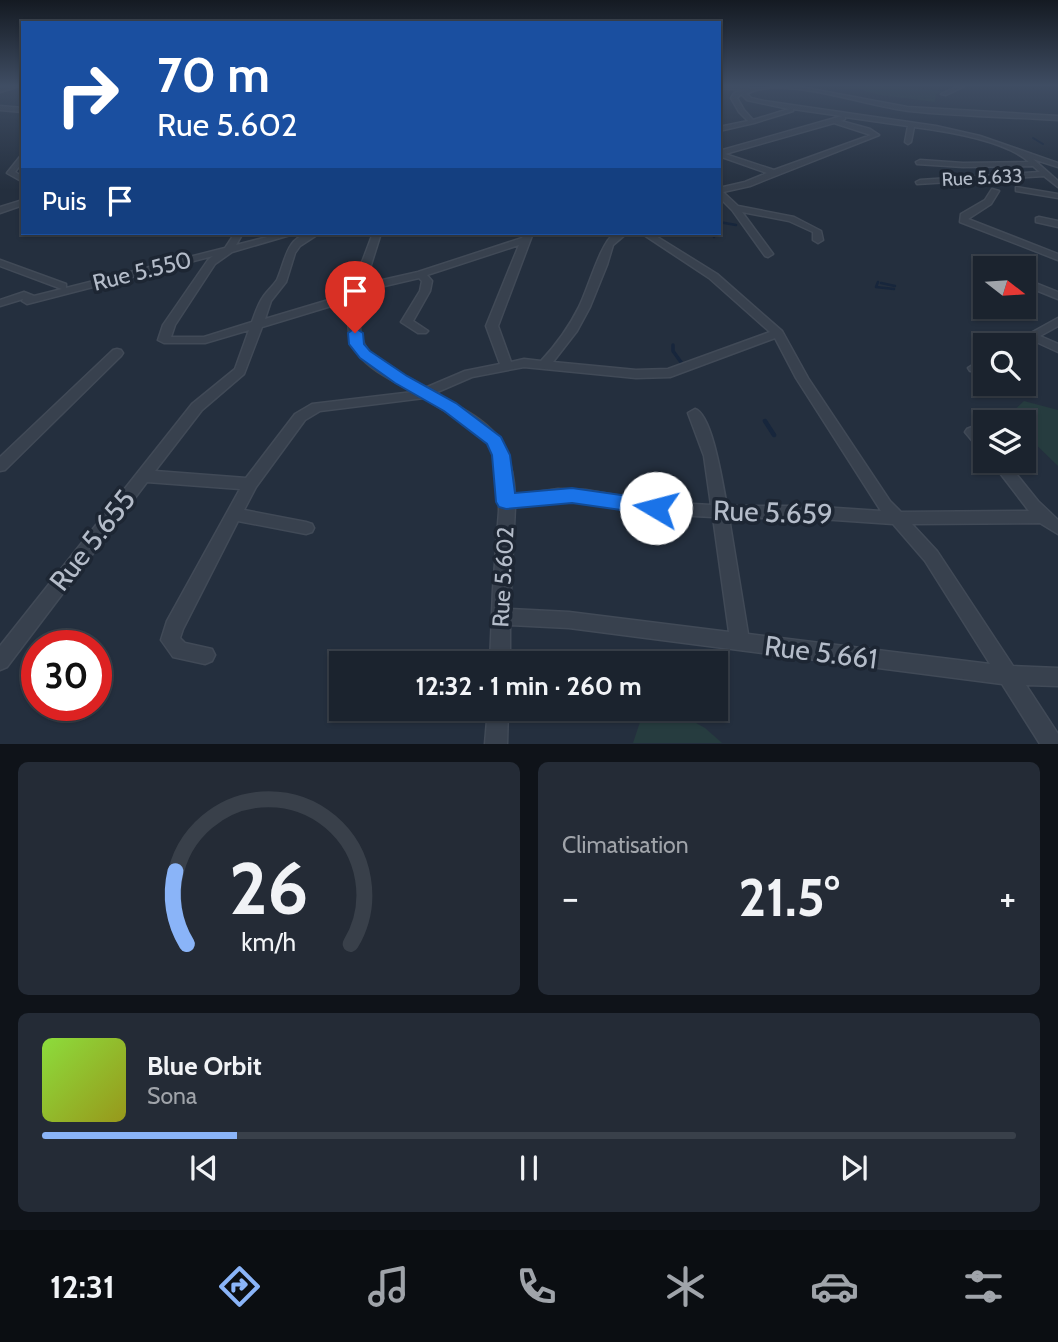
<!DOCTYPE html>
<html lang="fr">
<head>
<meta charset="utf-8">
<style>
	:root { --surface:#1b232e; --page:#242b36; --text:#f1f3f6; --muted:#a0a4aa; --line:#39404a; --accent:#8ab4f8 }
	body { margin:0; font-family:Cabin,sans-serif; background:var(--page); color:var(--text); height:100vh; display:flex; flex-direction:column; font-size:26px; white-space:nowrap }
	* { box-sizing:border-box; margin:0 }
	p { font-size:23px; color:var(--muted) }
	.icon { flex:none; width:38px; height:38px; fill:none; stroke:currentColor; stroke-width:2; stroke-linecap:round; stroke-linejoin:round }
	.map { position:relative; height:744px; overflow:hidden }
	.sheet { display:flex; flex-direction:column; gap:18px; padding:18px; background:#0f1319; flex:1 }
	.sheet>* { flex:none }
	.hud { position:absolute; left:21px; top:21px; width:700px; height:214px; border-radius:0px; box-shadow:0 2px 5px #0004,0 0 0 2px var(--line); background:#1a4fa0; color:#fff; overflow:hidden }
	.needle { width:46px; rotate:107deg }
	.tools { position:absolute; left:973px; top:256px; display:grid; gap:14px }
	.tools a { display:grid; place-items:center; width:63px; height:63px; border-radius:0px; background:var(--surface); box-shadow:0 2px 5px #0004,0 0 0 2px var(--line); font-size:35px }
	.speed { position:absolute; left:21px; top:630px; display:flex; gap:14px; font-size:35px; font-weight:700; text-align:center }
	.speed>* { display:grid; place-content:center; width:91px; height:91px; border-radius:50%; background:var(--surface); box-shadow:0 2px 5px #0004,0 0 0 2px var(--line); line-height:1 }
	.speed .limit { border:10px solid #d22; background:#fff; color:#111 }
	.pin { position:absolute; display:grid; place-items:center; width:60px; height:60px; color:#fff; margin:-72px -30px; border-radius:50% 50% 50% 0; rotate:-45deg; box-shadow:0 0 7px #0007 }
	.pin .icon { rotate:45deg }
	.me { position:absolute; width:77px; margin:-38px; rotate:278deg; stroke-linejoin:round; filter:drop-shadow(0 0 5px #0008) }
	.turn { display:flex; align-items:center; gap:24px; height:147px; padding:0 21px; font-size:32px }
	.turn .icon { width:91px; height:91px; stroke-width:2.5 }
	.turn b { display:block; font-size:49px; line-height:60px }
	.then { display:flex; align-items:center; height:66px; padding:0 21px; background:#0003; gap:14px; font-size:26px }
	.big { font-size:52px; font-weight:800; line-height:1.1 }
	.sheet .card { flex:1; display:flex; flex-direction:column; justify-content:center; gap:10px; min-width:0; padding:0 24px; border-radius:10px; background:var(--page) }
	.sheet .dial { align-items:center; gap:0 }
	.dial svg { height:182px; overflow:visible; fill:none; stroke:var(--line); stroke-width:7; stroke-linecap:round; text-anchor:middle }
	.dial text { fill:var(--text); stroke:none }
	.song { display:flex; align-items:center; gap:21px }
	.cover { width:84px; height:84px; border-radius:10px; background:linear-gradient(135deg,hsl(90 70% 55%),hsl(60 70% 35%)) }
	.played { height:7px; border-radius:4px; background:linear-gradient(90deg,var(--accent) 20%,var(--line) 20%) }
	.keys { display:flex; justify-content:space-around; direction:ltr }
	.heat { display:flex; justify-content:space-between; align-items:center; font-size:38px; direction:ltr }
	.sheet .tiles { flex:1; display:grid; gap:18px; grid-template-columns:1fr 1fr }
	.card:last-child { grid-column:span 2 }
	.trip { position:absolute; left:329px; top:651px; width:399px; height:70px; border-radius:0px; background:var(--surface); box-shadow:0 2px 5px #0004,0 0 0 2px var(--line); font-weight:800; line-height:70px; text-align:center }
	.dock { display:flex; height:112px; justify-content:space-around; align-items:center; background:#0b0e12; color:var(--muted) }
	.dock .icon { width:49px; height:49px }
	.dock .active { color:var(--accent) }
	.dock b { font-size:32px; color:var(--text) }
	.map>svg:first-child { display:block }
	.green { fill:#263c3f }
	.lines { fill:none; stroke-linecap:round; stroke-linejoin:round }
	.stream-far3 { stroke:#17263c; stroke-width:2 }
	.stream-far2 { stroke:#17263c; stroke-width:2.5 }
	.stream-far1 { stroke:#17263c; stroke-width:3.5 }
	.stream { stroke:#17263c; stroke-width:4.5 }
	.minor-casing { stroke:#414a57; stroke-width:3 }
	.minor { fill:#38414e; fill-rule:evenodd }
	.route { fill:#1a73e8; stroke:#114b97; stroke-width:2 }
	.labels { text-anchor:middle; stroke-width:7; stroke-linejoin:round; paint-order:stroke }
	.far-street-label { font-size:19px; fill:#b4bcc9; stroke:#1d2633 }
	.street-label { font-size:23px; fill:#b4bcc9; stroke:#1d2633 }
	.near-street-label { font-size:28px; fill:#b4bcc9; stroke:#1d2633 }
</style>
</head>
<body>
<div class="map">
<svg width="1058" height="744" viewBox="0 0 1058 744">
	<rect width="100%" height="100%" fill="#242f3e"/>
	<g class="green">
		<path d="M852,86H887L945,91L936,94L935,102L880,95L862,90L834,89Z"/>
		<path d="M1024,401L1058,410V466L1024,433V422L1010,420L1011,413Z"/>
		<path d="M673,710L705,728L722,743H633L641,719Z"/>
	</g>
	<g class="lines">
		<path class="stream-far3" d="M1033,138L1043,144"/>
		<g class="stream-far2">
			<path d="M719,222L736,225"/>
			<path d="M714,237L715,233"/>
			<path d="M878,282L876,287L894,289"/>
			<path d="M881,283L895,286"/>
		</g>
		<path class="stream-far1" d="M673,345V351L683,365"/>
		<path class="stream" d="M765,421L774,435"/>
		<g class="minor-casing">
			<g id="minor">
				<path d="M12,86H19L0,92V88Z"/>
				<path d="M719,86H747L750,89L795,86L907,107L1058,116V120C1008,117 958,116 909,111C868,107 781,74 747,94L751,98L764,101L936,126L980,136L1058,163V167L1033,159L1058,181V187L1044,176L917,184L916,182L920,180L1040,172L1033,166L963,167L917,164L916,162L920,160L963,163L1029,162C1005,140 945,131 914,127L911,142L908,144L905,142L908,126L845,117V119L841,121L870,129L879,135L750,186L723,192L738,206L794,217L821,231L823,240L818,243L813,240V232L789,221L742,212L773,254L768,257L765,256L732,210L719,197V188L745,182L767,173L719,156V151L842,116L793,109V111L754,123L719,131V127L748,121L739,112L731,98L734,93L746,90L719,88ZM741,94L747,100L789,109L753,120L744,110L737,98ZM834,123L871,135L774,170L725,154Z"/>
				<path d="M959,86H965L946,95L941,94Z"/>
				<path d="M0,106L23,108V112L0,110Z"/>
				<path d="M23,153V161L15,172L23,177V182L7,173Z"/>
				<path d="M1016,187L1058,194V198L1016,191Z"/>
				<path d="M992,189L999,191L991,204L968,219L1058,254V260L960,222L961,214L985,200Z"/>
				<path d="M23,200V205L0,213V207Z"/>
				<path d="M1039,217L1058,221V227L1036,222V218Z"/>
				<path d="M235,233H243L236,245L283,233H297L232,252L215,264L175,325L171,337H204L252,322C255,314 258,304 263,297C267,291 273,286 277,280C287,258 286,231 320,233L300,246L295,253L286,282L271,301L265,319L352,293V289L373,233H381L365,284L418,272L522,238L525,233H533L498,326L511,362L524,359L541,361C556,345 569,327 579,307C588,289 601,242 614,234L627,233L613,245L607,265L590,307L577,331L553,362L636,370L668,369L770,332L709,278L641,233H651L717,274L782,331L808,378L890,501L901,512L1029,511L990,460H1005L1038,501L1058,520V534L1040,523L912,524L937,551L1013,666L1058,668V686L1026,685L1058,734V744H1040L1002,684L569,628L510,625V663H490L493,589L499,511V477L496,460L489,443L476,431L445,411L424,398L320,411L305,420L256,487L244,510L306,522L312,524L314,528L312,532L306,534L238,521L183,629L180,638L185,643L212,649L215,655L212,661L205,664L173,657L161,640L167,621L240,489L147,482L7,667L0,670V646L192,404L235,369L249,330L205,343H164L158,340L163,325L208,260L213,256L27,304L22,301L23,299L0,306V300L24,292L34,296L62,289L0,266V260L66,284V288L225,248ZM519,245L486,326L500,364L465,371L425,388C374,360 350,355 363,291L419,278L422,281L420,291L401,322L418,333H426L428,331L413,321L430,291L432,281L427,275ZM351,300C338,356 371,368 413,392L312,404L295,414L246,478L155,471L202,410L244,374L262,327ZM775,338L796,378L881,511L806,506H727C723,487 713,415 695,409L688,413L704,456L711,505L656,502L586,490L558,489L515,495C511,431 486,422 435,393L472,377L524,367L636,378L670,377ZM558,501L586,502L656,514L713,517L729,632L569,612L510,609L515,507ZM729,518H806L893,524L925,561L990,664L748,634Z"/>
				<path d="M1030,281L1058,292V299L1026,286L1025,284Z"/>
				<path d="M1058,318V326L1040,336L1058,344V352L1032,340L1024,345H1009Z"/>
				<path d="M117,349L121,350L123,353L121,356L5,470L0,471V457L113,350Z"/>
				<path d="M985,357V366L978,371H970L968,368Z"/>
				<path d="M972,427L977,429L985,438V452L980,450L965,432L967,429Z"/>
				<path d="M488,709H508L507,744H485Z"/>
			</g>
		</g>
		<use href="#minor" class="minor"/>
	</g>
	<linearGradient id="sky" x2="0" y2="1"><stop stop-color="#141a22"/><stop offset="0.45" stop-color="#3f4d63"/><stop offset="1" stop-color="#3f4d63" stop-opacity="0"/></linearGradient>
	<rect width="1058" height="190" fill="url(#sky)"/>
	<path class="route" d="M355,328L363,333L364,344L370,351L407,376L456,403L501,437L510,455L515,493L572,488L656,500L664,502L667,508L664,513L656,515L572,503L506,509L499,507L496,502L492,455L487,444L444,411L395,383L360,358L349,344L348,333Z"/>
	<g class="labels">
		<g class="far-street-label">
			<text transform="translate(982 177) rotate(-3)" y="7">Rue 5.633</text>
		</g>
		<g class="street-label">
			<text transform="translate(142 271) rotate(-14)" y="8">Rue 5.550</text>
			<text transform="translate(503 577) rotate(-87)" y="8">Rue 5.602</text>
		</g>
		<g class="near-street-label">
			<text transform="translate(773 512) rotate(2)" y="10">Rue 5.659</text>
			<text transform="translate(92 540) rotate(-52)" y="10">Rue 5.655</text>
			<text transform="translate(821 652) rotate(7)" y="10">Rue 5.661</text>
		</g>
	</g>
</svg>
<div class="tools">
<a><svg class="needle" viewBox="-14 -14 28 28"><path d="M0-13l5 13h-10z" fill="#e53935"/><path d="M0 13l5-13h-10z" fill="#a0a4aa"/></svg></a>
<a><svg class="icon" aria-label="search" viewBox="0 0 24 24"><circle cx="10" cy="10" r="6"/><path d="M15 15l6 6"/></svg></a>
<a><svg class="icon" aria-label="layers" viewBox="0 0 24 24"><path d="M12 4l9 5-9 5-9-5zM3 14l9 5 9-5"/></svg></a>
</div>
<div class="speed"><div class="limit">30</div></div>
<div class="pin" style="left:355px;top:333px;background:#d93025"><svg class="icon" aria-label="arrive" viewBox="0 0 24 24"><path d="M6 21V4h12l-3 4 3 4H6"/></svg></div>
<svg class="me" style="left:656px;top:508px" viewBox="-20 -20 40 40"><circle r="19" fill="#fff"/><path d="M0-13L10 11 0 6-10 11z" fill="#1a73e8"/></svg>
<div class="trip">12:32 · 1 min · 260 m</div>
<div class="hud">
<div class="turn"><svg class="icon" aria-label="right" viewBox="0 0 24 24"><path d="M7 20v-9h11M14 6l5 5-5 5"/></svg><div><b>70 m</b>Rue 5.602</div></div>
<div class="then">Puis<svg class="icon" aria-label="arrive" viewBox="0 0 24 24"><path d="M6 21V4h12l-3 4 3 4H6"/></svg></div>
</div>
</div>
<section class="sheet">
<div class="tiles">
<div class="card dial"><svg viewBox="0 0 100 80">
<path d="M14 69A42 42 0 1 1 86 69"/>
<path d="M14 69A42 42 0 0 1 9 37" stroke="#8ab4f8"/>
<text x="50" y="56" font-size="32" font-weight="700">26</text>
<text x="50" y="72" font-size="11">km/h</text>
</svg></div>
<div class="card"><p>Climatisation</p>
<div class="heat"><a>−</a><b class="big">21.5°</b><a>+</a></div>
</div>
<div class="card">
<div class="song"><i class="cover"></i><div><b>Blue Orbit</b><p>Sona</p></div></div>
<div class="played"></div>
<div class="keys"><svg class="icon" aria-label="previous" viewBox="0 0 24 24"><path d="M18 5L8 12l10 7zM5 5v14"/></svg><svg class="icon" aria-label="pause" viewBox="0 0 24 24"><path d="M8 5v14M16 5v14"/></svg><svg class="icon" aria-label="next" viewBox="0 0 24 24"><path d="M6 5l10 7-10 7zM19 5v14"/></svg></div>
</div>
</div>
</section>
<nav class="dock">
<b>12:31</b>
<svg class="icon active" aria-label="directions" viewBox="0 0 24 24"><path d="M12 3l9 9-9 9-9-9zM9 14v-3h6M13 9l2 2-2 2"/></svg>
<svg class="icon" aria-label="music" viewBox="0 0 24 24"><path d="M9 18V5l10-2v13"/><circle cx="6" cy="18" r="3"/><circle cx="16" cy="16" r="3"/></svg>
<svg class="icon" aria-label="phone" viewBox="0 0 24 24"><path d="M5 4h4l2 5-3 2q2 4 5 5l2-3 5 2v4C11 20 4 13 5 4z"/></svg>
<svg class="icon" aria-label="climate" viewBox="0 0 24 24"><path d="M12 3v18M4 7l16 10M4 17L20 7"/></svg>
<svg class="icon" aria-label="car" viewBox="0 0 24 24"><path d="M5 17H2v-5l4-1 3-4h7l3 4 3 1v5h-3M9 17h6M6 11h13"/><circle cx="7" cy="17" r="2"/><circle cx="17" cy="17" r="2"/></svg>
<svg class="icon" aria-label="filters" viewBox="0 0 24 24"><path d="M4 7h16M4 17h16"/><circle cx="9" cy="7" r="2"/><circle cx="15" cy="17" r="2"/></svg>
</nav>
</body>
</html>
